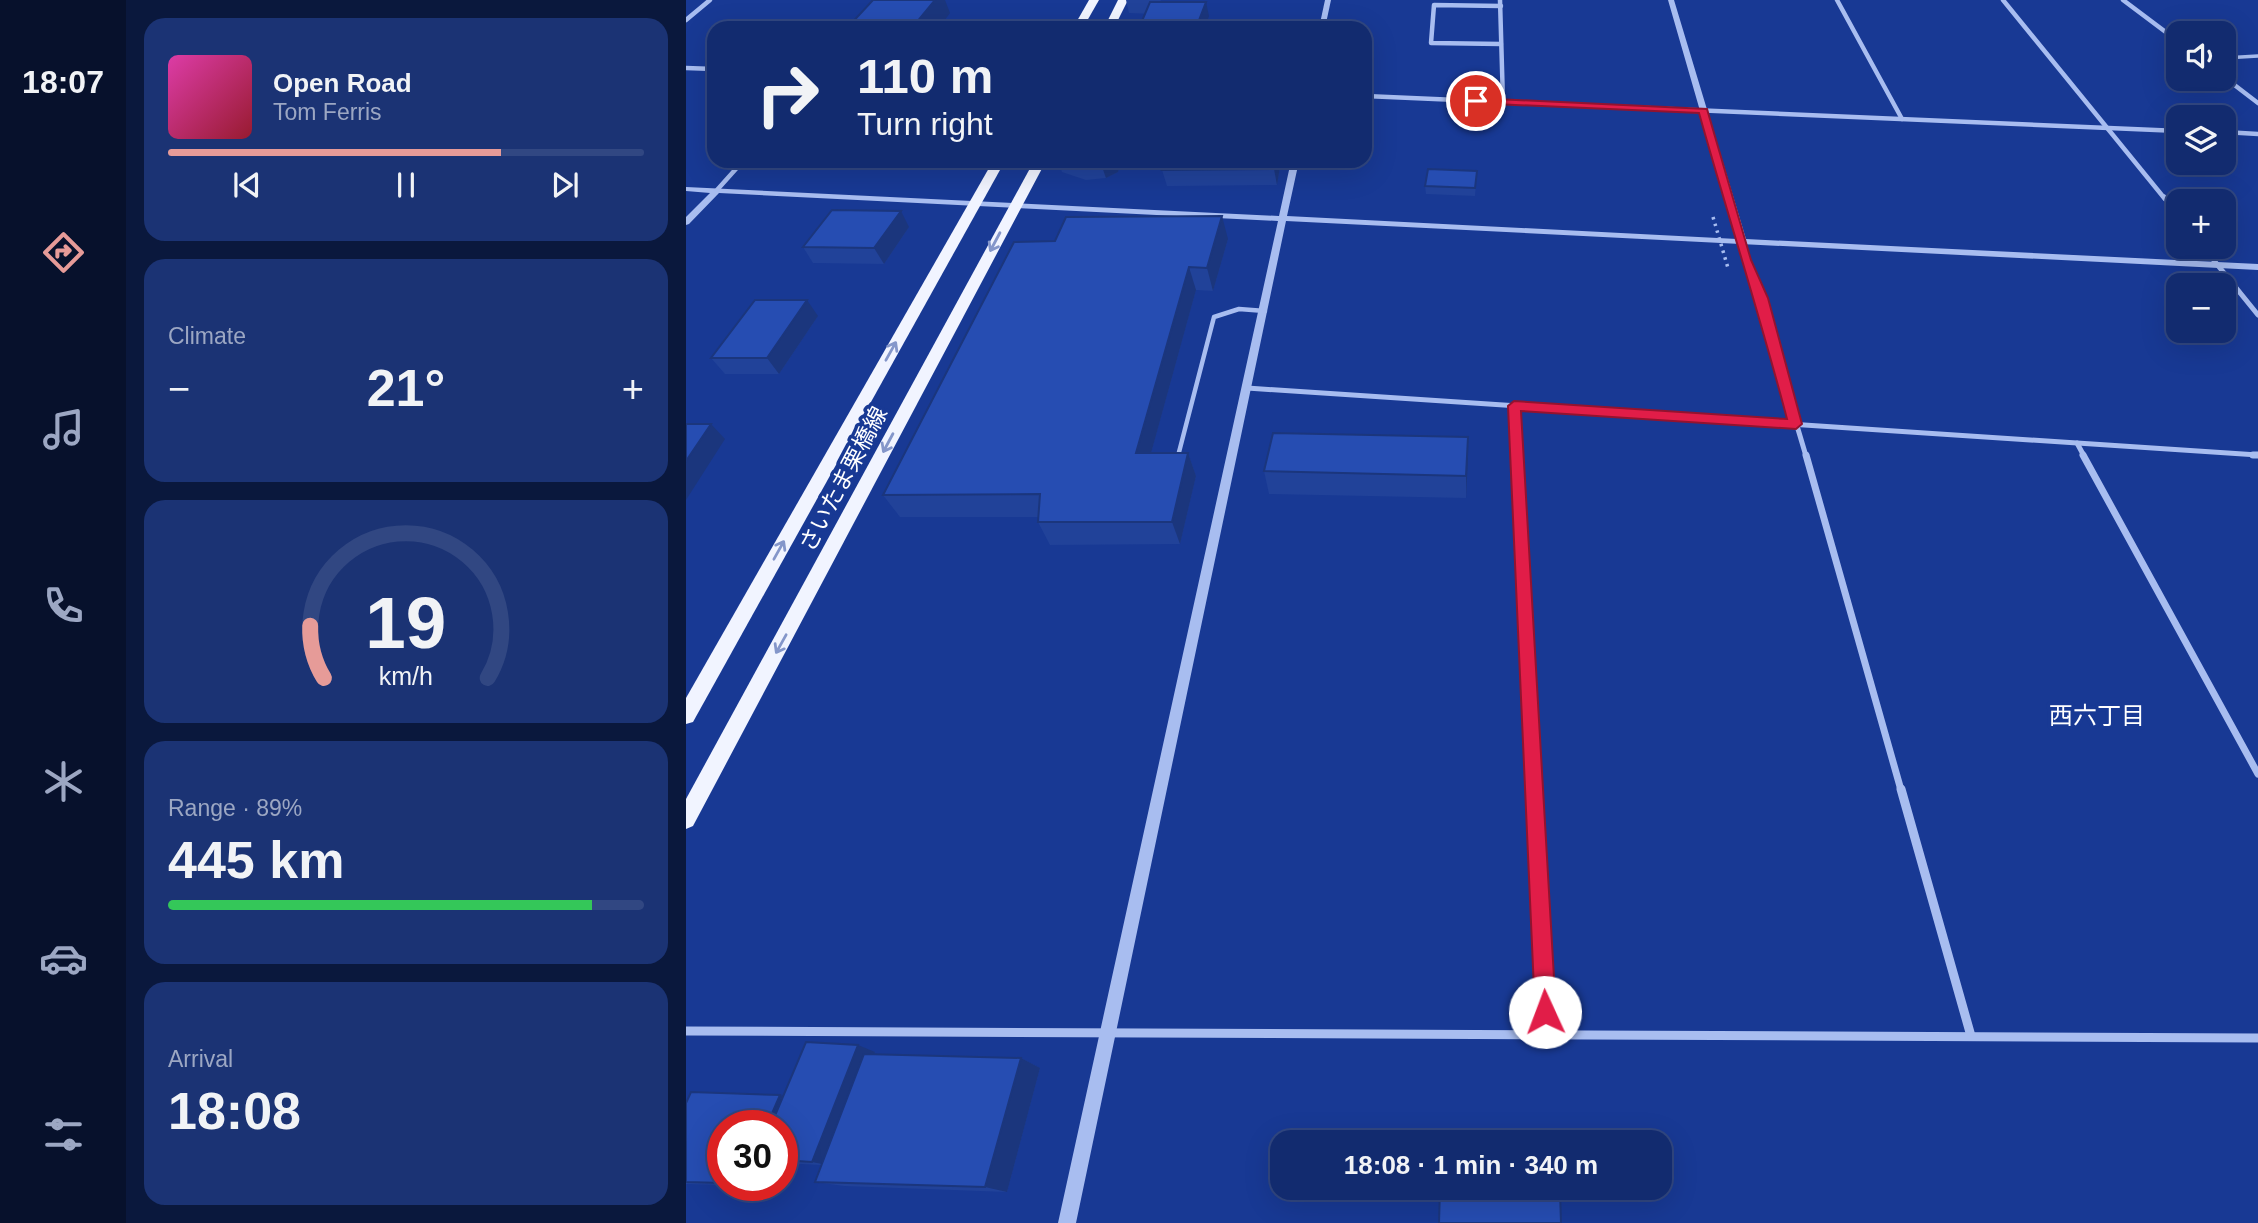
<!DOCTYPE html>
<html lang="en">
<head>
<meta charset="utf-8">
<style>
	:root { --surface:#122b6f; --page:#1b3374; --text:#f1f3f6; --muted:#9ca7c3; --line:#314782; --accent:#e69b98 }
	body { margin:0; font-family:Arial,"Noto Sans JP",sans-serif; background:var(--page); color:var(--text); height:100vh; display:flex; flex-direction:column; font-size:26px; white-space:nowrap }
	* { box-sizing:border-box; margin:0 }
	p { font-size:23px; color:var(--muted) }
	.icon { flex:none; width:38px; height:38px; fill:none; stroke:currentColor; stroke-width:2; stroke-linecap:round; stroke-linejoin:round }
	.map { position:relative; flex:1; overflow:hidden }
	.drawer { display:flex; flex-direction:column; gap:18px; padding:18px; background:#0a183d; width:560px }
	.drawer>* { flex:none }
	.banner { position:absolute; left:21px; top:21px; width:665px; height:147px; border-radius:21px; box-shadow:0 7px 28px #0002,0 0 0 2px var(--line); background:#122b6f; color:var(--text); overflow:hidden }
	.buttons { position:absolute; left:1480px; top:21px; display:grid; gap:14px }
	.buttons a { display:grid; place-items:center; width:70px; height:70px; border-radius:14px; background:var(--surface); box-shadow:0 7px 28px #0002,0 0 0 2px var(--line); font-size:35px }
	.speed { position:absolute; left:21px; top:1110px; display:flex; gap:14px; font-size:35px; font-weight:700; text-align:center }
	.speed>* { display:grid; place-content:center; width:91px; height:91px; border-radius:50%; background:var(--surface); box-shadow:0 7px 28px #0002,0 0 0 2px var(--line); line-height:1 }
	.speed .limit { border:10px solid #d22; background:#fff; color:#111 }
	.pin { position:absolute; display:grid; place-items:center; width:60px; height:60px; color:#fff; margin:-30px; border:4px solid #fff; border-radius:50%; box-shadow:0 2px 7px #0007 }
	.me { position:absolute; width:77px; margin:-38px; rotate:358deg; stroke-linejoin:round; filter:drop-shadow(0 0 5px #0008) }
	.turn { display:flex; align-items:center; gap:24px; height:147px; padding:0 35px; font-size:32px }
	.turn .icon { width:91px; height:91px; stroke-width:2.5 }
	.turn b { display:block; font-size:49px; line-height:60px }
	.big { font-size:52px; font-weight:700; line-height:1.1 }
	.drawer .tile { flex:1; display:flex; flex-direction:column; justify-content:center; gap:10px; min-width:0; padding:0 24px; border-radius:21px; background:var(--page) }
	.drawer .dial { align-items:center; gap:0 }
	.dial svg { height:182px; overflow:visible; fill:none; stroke:var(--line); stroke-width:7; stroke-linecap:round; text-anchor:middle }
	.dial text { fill:var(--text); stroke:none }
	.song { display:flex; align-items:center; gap:21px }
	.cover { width:84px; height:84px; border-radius:10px; background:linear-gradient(135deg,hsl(320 70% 55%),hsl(350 70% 35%)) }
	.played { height:7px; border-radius:4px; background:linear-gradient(90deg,var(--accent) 70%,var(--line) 70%) }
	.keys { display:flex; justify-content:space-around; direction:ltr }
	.heat { display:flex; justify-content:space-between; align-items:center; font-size:38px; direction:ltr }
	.charge { height:10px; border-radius:5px; background:linear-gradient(90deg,#34c759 89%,var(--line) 0) }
	.trip { position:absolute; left:584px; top:1130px; width:402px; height:70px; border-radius:21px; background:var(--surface); box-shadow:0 7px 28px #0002,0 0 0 2px var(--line); font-weight:700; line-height:70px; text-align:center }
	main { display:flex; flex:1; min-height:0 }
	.tab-bar { display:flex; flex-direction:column; width:126px; justify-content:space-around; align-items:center; background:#07112c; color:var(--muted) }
	.tab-bar .icon { width:49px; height:49px }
	.tab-bar .current { color:var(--accent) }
	.tab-bar b { font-size:32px; color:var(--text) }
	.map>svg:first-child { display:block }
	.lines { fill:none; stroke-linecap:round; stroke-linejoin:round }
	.service-far2 { stroke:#a8bdf0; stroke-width:3.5 }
	.service-far1 { stroke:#a8bdf0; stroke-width:4.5 }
	.service { stroke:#a8bdf0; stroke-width:5 }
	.minor-far3 { stroke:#a8bdf0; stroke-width:4.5 }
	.minor-far2 { stroke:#a8bdf0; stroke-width:5 }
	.minor-far1 { stroke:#a8bdf0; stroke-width:7 }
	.minor { stroke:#a8bdf0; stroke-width:9 }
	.tertiary { fill:#a8bdf0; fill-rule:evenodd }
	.primary { fill:#f1f4ff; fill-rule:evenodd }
	.path-bridge { stroke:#a8bdf0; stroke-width:3.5; stroke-dasharray:2.5 4.5; stroke-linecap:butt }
	.wall { fill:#214299 }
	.shaded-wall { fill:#1b367d }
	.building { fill:#264db2; stroke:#1b367d; stroke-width:2 }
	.oneway { stroke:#8496ca }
	.route { fill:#e11d48; stroke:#92132f; stroke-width:2 }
	.labels { text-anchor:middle; stroke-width:7; stroke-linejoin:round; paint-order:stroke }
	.street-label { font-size:23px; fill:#fff; stroke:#183994 }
	.neighbourhood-label { font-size:24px; fill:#fff; stroke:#183994 }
</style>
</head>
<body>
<main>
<nav class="tab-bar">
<b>18:07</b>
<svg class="icon current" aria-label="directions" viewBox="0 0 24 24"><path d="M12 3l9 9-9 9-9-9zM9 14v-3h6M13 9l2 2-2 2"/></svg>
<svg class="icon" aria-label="music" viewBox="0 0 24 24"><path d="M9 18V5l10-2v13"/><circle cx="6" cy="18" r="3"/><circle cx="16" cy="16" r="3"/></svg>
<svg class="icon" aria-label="phone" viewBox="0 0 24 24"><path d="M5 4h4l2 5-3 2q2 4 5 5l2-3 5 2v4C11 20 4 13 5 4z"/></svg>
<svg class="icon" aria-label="climate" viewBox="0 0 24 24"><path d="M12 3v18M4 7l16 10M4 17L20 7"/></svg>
<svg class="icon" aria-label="car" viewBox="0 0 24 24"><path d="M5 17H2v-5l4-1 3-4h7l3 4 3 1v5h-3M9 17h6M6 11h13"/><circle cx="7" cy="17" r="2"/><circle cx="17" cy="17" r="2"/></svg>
<svg class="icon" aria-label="filters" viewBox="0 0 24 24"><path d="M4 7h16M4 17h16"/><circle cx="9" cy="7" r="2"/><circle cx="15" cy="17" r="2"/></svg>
</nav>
<section class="drawer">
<div class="tile">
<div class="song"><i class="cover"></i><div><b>Open Road</b><p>Tom Ferris</p></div></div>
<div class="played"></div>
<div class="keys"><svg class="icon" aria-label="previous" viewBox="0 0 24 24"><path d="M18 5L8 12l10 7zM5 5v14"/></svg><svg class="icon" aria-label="pause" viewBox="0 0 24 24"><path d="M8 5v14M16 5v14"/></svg><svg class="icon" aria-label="next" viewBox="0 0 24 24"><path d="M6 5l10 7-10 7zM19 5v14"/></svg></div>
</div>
<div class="tile"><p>Climate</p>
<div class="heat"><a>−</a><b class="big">21°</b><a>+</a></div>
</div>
<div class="tile dial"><svg viewBox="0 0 100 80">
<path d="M14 69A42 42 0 1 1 86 69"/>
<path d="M14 69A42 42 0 0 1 8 46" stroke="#e69b98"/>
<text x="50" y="56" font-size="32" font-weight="700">19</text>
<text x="50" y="72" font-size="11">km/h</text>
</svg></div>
<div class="tile"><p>Range · 89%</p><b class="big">445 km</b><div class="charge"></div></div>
<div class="tile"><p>Arrival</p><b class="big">18:08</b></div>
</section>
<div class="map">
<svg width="1572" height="1223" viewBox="0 0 1572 1223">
	<rect width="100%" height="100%" fill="#183994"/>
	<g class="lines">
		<path class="service-far2" d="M1538,58L1572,56"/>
		<path class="service-far1" d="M492,456L528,317L553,309L579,311"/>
		<path class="service" d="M491,460L492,455"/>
		<g class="minor-far3">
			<path d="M814,0L817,102"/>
			<path d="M1151,0L1216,119"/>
			<path d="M1317,0L1479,199"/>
			<path d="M1437,0L1493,42"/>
			<path d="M815,6L748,5L745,43L815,44"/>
			<path d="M0,20L24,0"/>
			<path d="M0,68L28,69"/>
			<path d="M1538,77L1572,103"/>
			<path d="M679,96L1493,131"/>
			<path d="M1538,132L1572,134"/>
			<path d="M31,190L57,161"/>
		</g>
		<g class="minor-far2">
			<path d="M1478,197L1493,216"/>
			<path d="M1056,241L1120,456"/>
			<path d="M1517,247L1572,315"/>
			<path d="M561,388L1572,455"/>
			<path d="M828,406L831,456"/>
			<path d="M1391,443L1398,456"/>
		</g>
		<g class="minor-far1">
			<path d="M830,455L848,790"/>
			<path d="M1120,455L1215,790"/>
			<path d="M1397,455L1572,774"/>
			<path d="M1567,455H1572"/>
		</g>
		<g class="minor">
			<path d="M847,789L860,1034"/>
			<path d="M1215,789L1285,1036"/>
			<path d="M0,1031L1572,1038"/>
		</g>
		<g class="tertiary">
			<path d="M639,0H645L639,28H633Z"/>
			<path d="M982,0H988L1060,239L1572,264V270L600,221L390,1223H372L592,221L33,193L3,224L0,225V217L24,193L0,191V187L593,216L605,161H613L601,216L1051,239Z"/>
		</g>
		<g class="primary">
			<path d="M403,0H413L397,28H387Z"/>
			<path d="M432,0H442L428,28H418Z"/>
			<path d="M307,161H319L7,722L0,724V698Z"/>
			<path d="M348,161H360L7,826L0,829V799Z"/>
		</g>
		<path class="path-bridge" d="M1027,217L1042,268"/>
	</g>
	<g class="wall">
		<path d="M440,0H475L474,2L523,16L443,13Z"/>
		<path d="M372,161H595L591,185L481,186L476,170L478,167L434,166L432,172L420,178L400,180L376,172Z"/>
		<path d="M791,171L789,196L740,194L739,186Z"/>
		<path d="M223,227L198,264L127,263L117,247Z"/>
		<path d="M542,239L527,291L510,290L465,453H502L510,476L494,544L364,545L352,522V517H214L197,495Z"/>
		<path d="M132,316L93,374H39L25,358Z"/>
		<path d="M782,460L780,498L583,494L578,471Z"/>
		<path d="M189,1052L188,1054L335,1058L354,1068L321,1192L158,1186L129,1182L135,1165L96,1163V1125H37V1185H80L79,1186L0,1184V1103L98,1096Z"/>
	</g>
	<g class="shaded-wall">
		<path d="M249,0H259L264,13L253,28H226Z"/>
		<path d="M520,2L523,16L519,28H510Z"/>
		<path d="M414,161H433L434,166L432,172L420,178Z"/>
		<path d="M590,161H595L591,185L588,169Z"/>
		<path d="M215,211L223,227L198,264L188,248Z"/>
		<path d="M536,216L542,239L527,291L521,268Z"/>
		<path d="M503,267L510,290L459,475L450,453Z"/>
		<path d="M121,300L132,316L93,374L81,358Z"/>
		<path d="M25,424L39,439L0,500V461Z"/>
		<path d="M782,437V460L780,498V476Z"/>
		<path d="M502,453L510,476L494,544L486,522Z"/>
		<path d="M172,1045L189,1052L146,1166L126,1162Z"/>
		<path d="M335,1058L354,1068L321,1192L299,1187Z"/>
		<path d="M94,1095L114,1100L96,1125H81Z"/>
	</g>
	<g class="building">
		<path d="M187,0H249L226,28H161Z"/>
		<path d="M464,2H520L510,28H453Z"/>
		<path d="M481,161H590L588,169L476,170Z"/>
		<path d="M742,169L791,171L789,188L739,186Z"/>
		<path d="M146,210L215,211L188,248L117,247Z"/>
		<path d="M536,216L521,268L503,267L450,453H502L486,522H352L354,494L197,495L328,242L369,241L380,217Z"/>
		<path d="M69,300H121L81,358H25Z"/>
		<path d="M0,424H25L0,461Z"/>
		<path d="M587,433L782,437L780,476L578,471Z"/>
		<path d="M120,1042L172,1045L126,1162L96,1160V1125H85Z"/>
		<path d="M178,1054L335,1058L299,1187L129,1182Z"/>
		<path d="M5,1092L94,1095L81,1125H37V1183L0,1182V1103Z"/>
		<path d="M754,1188L874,1190L875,1223H753Z"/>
	</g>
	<defs><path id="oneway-shaft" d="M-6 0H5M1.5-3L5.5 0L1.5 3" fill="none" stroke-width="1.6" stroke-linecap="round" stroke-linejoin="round" transform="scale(1.75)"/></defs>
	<g class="oneway">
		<use href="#oneway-shaft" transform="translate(309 242) rotate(118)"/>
		<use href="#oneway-shaft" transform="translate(205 351) rotate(-61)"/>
		<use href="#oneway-shaft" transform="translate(202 443) rotate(118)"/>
		<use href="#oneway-shaft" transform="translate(93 550) rotate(-61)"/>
		<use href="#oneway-shaft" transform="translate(95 644) rotate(119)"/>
	</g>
	<path class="route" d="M790,98L1021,109L1065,260L1082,298L1116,424L1110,429L835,411L870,1012L867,1020L859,1023L852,1020L849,1012L822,406L828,401L1101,419C1074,316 1042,216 1013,113L786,103Z"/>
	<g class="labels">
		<g class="street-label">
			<text transform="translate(157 479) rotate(-62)" y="8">さいたま栗橋線</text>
		</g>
		<g class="neighbourhood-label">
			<text x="1411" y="724">西六丁目</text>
		</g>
	</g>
</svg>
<div class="buttons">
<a><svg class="icon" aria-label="sound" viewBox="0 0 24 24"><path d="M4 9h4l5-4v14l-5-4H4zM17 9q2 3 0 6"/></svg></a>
<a><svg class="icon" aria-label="layers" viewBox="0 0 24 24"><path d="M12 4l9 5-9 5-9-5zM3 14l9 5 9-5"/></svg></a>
<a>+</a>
<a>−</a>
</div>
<div class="speed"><div class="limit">30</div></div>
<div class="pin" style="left:790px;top:101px;background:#d93025"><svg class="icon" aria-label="arrive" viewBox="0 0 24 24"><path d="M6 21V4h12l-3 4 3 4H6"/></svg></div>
<svg class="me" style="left:859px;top:1012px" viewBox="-20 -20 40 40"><circle r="19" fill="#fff"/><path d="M0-13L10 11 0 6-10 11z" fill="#e11d48"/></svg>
<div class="trip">18:08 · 1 min · 340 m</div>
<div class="banner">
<div class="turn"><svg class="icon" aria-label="right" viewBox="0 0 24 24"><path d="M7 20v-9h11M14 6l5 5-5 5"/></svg><div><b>110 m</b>Turn right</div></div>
</div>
</div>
</main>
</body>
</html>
